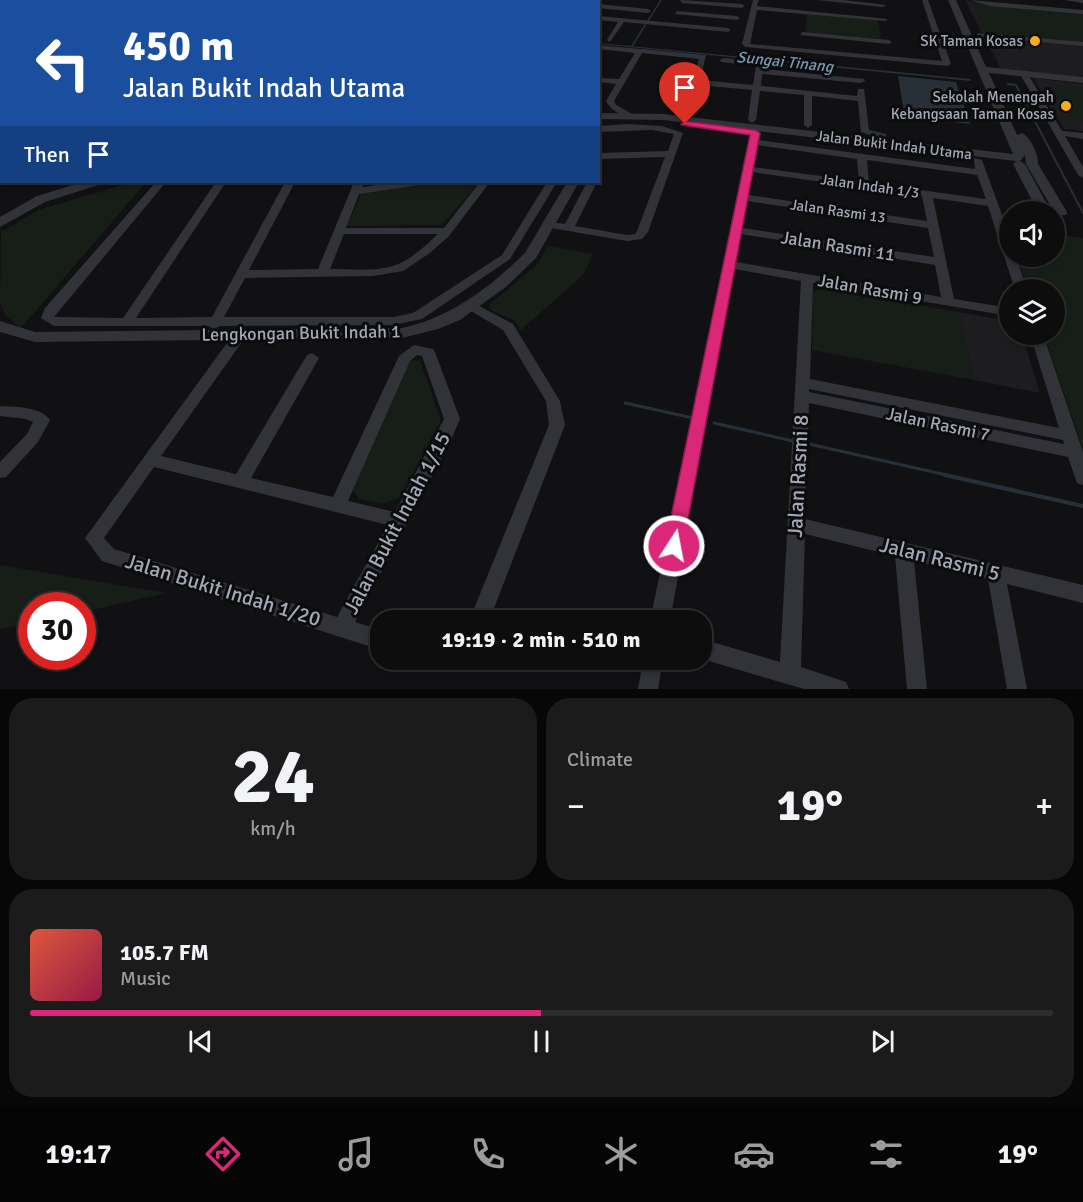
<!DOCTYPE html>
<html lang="en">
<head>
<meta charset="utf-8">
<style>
	:root { --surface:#0d0d0e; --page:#1b1b1c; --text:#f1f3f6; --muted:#9a9c9e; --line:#2d2d2e; --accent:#db2777 }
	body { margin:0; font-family:Signika,sans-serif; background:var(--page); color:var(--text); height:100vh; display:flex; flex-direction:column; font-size:22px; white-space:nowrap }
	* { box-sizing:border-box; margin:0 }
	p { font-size:20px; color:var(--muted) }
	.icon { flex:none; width:33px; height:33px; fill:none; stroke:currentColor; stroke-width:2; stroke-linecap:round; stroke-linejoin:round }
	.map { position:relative; height:689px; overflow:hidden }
	.side { display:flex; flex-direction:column; gap:9px; padding:9px; background:#070708; flex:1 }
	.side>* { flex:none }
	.hud { position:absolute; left:0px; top:0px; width:600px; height:183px; box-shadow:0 3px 9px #0003,0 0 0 2px var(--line); background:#1a4fa0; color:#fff; overflow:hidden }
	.fabs { position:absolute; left:999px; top:201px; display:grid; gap:12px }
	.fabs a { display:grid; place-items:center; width:66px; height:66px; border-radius:50%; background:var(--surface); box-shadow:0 3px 9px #0003,0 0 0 2px var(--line); font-size:30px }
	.speed { position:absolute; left:18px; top:592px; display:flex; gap:12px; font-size:30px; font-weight:700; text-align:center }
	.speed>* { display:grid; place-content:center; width:78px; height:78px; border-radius:50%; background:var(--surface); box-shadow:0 3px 9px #0003,0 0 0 2px var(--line); line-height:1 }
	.speed .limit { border:9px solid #d22; background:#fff; color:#111 }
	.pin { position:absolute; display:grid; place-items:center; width:51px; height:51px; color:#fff; margin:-62px -26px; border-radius:50% 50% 50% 0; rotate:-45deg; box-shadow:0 0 6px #0007 }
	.pin .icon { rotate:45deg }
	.me { position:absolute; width:66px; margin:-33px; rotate:11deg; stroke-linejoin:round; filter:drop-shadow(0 0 4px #0008) }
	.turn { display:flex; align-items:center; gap:21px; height:126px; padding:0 24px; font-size:27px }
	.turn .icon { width:78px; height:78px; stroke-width:2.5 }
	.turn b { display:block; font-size:42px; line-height:51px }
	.then { display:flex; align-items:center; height:57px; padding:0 24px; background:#0003; gap:12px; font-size:22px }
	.big { font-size:45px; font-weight:700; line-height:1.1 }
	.side .tile { flex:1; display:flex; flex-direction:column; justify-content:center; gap:9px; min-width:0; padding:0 21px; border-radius:24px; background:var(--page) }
	.side .dial { align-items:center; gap:0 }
	.dial b { font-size:78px; line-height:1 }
	.song { display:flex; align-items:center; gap:18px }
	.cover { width:72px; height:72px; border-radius:9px; background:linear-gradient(135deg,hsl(10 70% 55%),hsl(340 70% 35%)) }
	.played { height:6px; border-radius:3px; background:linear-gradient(90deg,var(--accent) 50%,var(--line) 50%) }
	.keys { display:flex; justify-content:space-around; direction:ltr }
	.heat { display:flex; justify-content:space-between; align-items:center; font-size:33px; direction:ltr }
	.side .tiles { flex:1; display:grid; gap:9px; grid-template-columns:1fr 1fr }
	.tile:last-child { grid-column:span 2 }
	.trip { position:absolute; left:370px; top:610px; width:342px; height:60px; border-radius:24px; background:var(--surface); box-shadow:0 3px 9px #0003,0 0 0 2px var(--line); font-weight:700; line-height:60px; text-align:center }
	.dock { display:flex; height:96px; justify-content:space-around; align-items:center; background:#050506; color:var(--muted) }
	.dock .icon { width:42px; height:42px }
	.dock .current { color:var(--accent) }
	.dock b { font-size:27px; color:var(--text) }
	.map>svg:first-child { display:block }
	.built { fill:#1d1d20 }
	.green { fill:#171e18 }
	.water { fill:#273037 }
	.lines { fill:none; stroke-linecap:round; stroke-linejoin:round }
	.stream-far3 { stroke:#273037; stroke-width:1.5 }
	.stream-far2 { stroke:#273037; stroke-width:2 }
	.stream-far1 { stroke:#273037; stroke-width:3 }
	.stream { stroke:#273037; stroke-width:4 }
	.minor { fill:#323338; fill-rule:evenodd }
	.tertiary { fill:#323338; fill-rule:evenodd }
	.route { fill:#db2777; stroke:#8e194d; stroke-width:1.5 }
	.poi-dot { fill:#f8ab24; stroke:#0c0c0e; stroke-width:2 }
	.labels { text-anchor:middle; stroke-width:6; stroke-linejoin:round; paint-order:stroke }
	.far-poi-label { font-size:15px; fill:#a2a8b4; stroke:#0c0c0e; text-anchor:end }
	.far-street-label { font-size:15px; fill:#a2a8b4; stroke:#0c0c0e }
	.far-water-label { font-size:16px; font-style:italic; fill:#7798b1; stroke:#0c0c0e }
	.street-label { font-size:18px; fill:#a2a8b4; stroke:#0c0c0e }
	.near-street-label { font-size:21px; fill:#a2a8b4; stroke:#0c0c0e }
</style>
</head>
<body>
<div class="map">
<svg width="1083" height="689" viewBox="0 0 1083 689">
	<rect width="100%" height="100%" fill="#111113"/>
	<g class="built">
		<path d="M965,0L990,5L1083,12V77L1001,69Z"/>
		<path d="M1033,78L1083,84V131L1064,129Z"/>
		<path d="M959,312L1009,321L1010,334L1022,335L1040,393L974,380Z"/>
	</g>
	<g class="green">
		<path d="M0,0H145L2,2L1,137Z"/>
		<path d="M972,2L1083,13V42L986,34Z"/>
		<path d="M810,14L874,19L878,21L881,39L809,33L805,32L807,15Z"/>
		<path d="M1048,84L1083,87V122L1069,120Z"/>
		<path d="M133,182H146L21,328L6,316L0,302L1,231L7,229L38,210Z"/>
		<path d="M430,182H479L442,225L347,226L362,192Z"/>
		<path d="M1055,234L1083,238V449L1044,335L1054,334V290L1028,289L1017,257L1054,256Z"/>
		<path d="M548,246L593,254L583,275L521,330L515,321L491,310L490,304L537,265Z"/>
		<path d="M820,289L959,312L974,380L812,350L813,292Z"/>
		<path d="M409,360L420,361L441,420L400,497L383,504L359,499L353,490Z"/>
		<path d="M0,565L166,593L83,612L82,606H32L31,623L0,629Z"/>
	</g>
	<g class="water">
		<path d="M599,43L970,79L971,81L599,44Z"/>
		<path d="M898,76L956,82L970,124L905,117Z"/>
	</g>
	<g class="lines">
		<g class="stream-far3">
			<path d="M365,0L371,2"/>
			<path d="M632,46L661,0"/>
		</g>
		<path class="stream-far2" d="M1008,84L1016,85L1083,213"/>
		<g class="stream-far1">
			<path d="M625,403L693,418"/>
			<path d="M714,423L793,441"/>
			<path d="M809,444L951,476"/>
		</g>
		<path class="stream" d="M945,475L1083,506"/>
		<g class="minor">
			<path d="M167,0L177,2H168Z"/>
			<path d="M258,0H269L254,2Z"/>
			<path d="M539,0H545L537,2Z"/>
			<path d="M579,0H585L577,2Z"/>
			<path d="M680,0L742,4L745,6L742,8L682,3Z"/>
			<path d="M753,0H759L757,6L888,19L885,21L757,10L750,44L942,61L922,0H928L951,64L947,66L746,47L742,44Z"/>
			<path d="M817,0H843L886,5L883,7Z"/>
			<path d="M970,0L1083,10V14L989,6Z"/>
			<path d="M1065,0H1083V3Z"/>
			<path d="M598,4L648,9L651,11L648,13L598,8Z"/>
			<path d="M677,11L737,16L740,18L737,20L675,14Z"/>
			<path d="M598,16L728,28L731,30L728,32L624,22L610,42L607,40L618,22L598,20Z"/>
			<path d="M802,32L889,40L892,42L889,44L800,35Z"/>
			<path d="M978,33L1083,42V46L976,36Z"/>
			<path d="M598,45L706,55L700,80L753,85L756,66L721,62L720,60L724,58L763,62V69L864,79L865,81L861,83L762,74L761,86L857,96L858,89H864L869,130L886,134L890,148L882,150L879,138L861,132L858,101L812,96V125L808,128L804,125V95L760,91L756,120L752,123L748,120L752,90L699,85L691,110L684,112L699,59L642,53L614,101L616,105L636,116C627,121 610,110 606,101L616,84L598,82V78L619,79L635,53L598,49Z"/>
			<path d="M1021,72L1028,74L1062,131L1083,133V139L1065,136L1083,167V178L1078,175L1020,74Z"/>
			<path d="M628,124L662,126L683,133L648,232L642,239L627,241L545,227L544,225L549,222L565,224L587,182H597L575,226L627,235L635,234L637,231L665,157L598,159V153L668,151L674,134L652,130L598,132V126Z"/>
			<path d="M756,124L760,127L758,140L975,169L974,158L982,160L1010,237V256H1016L1027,290H1015L988,206L933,198L954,299L1010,308V316L813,283L810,379L1059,428L1030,334H1043L1083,452V485L1077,483L1068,457L809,403L805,519L1083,585V603L1007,584L1027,689H1007L988,579L914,561L927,689H907L895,556L805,534L801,667L846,682L849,689H804L702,659V639L780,662L801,281L734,269L670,621H650L752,127ZM757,145L857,159L859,181L753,167ZM867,160L977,175L986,199L869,183ZM752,172L922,196L927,221L748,195ZM747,201L928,228L934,257L742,228ZM741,234L935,265L941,297L736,262ZM809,389L1063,440L1064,444L809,392Z"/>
			<path d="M2,150V156L0,157V151Z"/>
			<path d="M156,182H166L54,317L123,318L216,182H226L136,318L212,317L285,182H295L249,270L318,269L354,182H364L362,187L401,182H424L419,185L359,194L346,228H444L480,182H490L449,236L430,253L403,271L373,276L245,278L224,317H393L413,313L502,255L547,182H557L510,259L422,319L393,325L220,326L214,329L208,326H54L41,318L45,308ZM344,234H438C426,245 412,259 396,265C377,272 350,269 330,269Z"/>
			<path d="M470,301L513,324L560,401L565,425L489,621H469L549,425L546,401L503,330L466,308L464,305Z"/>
			<path d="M240,331L247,335L161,456L236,474L307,355L312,353L319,358L251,478L333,497L399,356L414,345L433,349L435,352L460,419L451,440L355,622L381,630V650L102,561L85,538L235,332ZM417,355L422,356L444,419L395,512L348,501L410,361ZM154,467L388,525L337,617L114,549L104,538Z"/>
			<path d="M0,406C15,407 40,406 50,420L38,442L6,477L0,478V462L27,434L33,422L26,419L0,416Z"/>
			<path d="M643,660H663L658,689H638Z"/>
		</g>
		<g class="tertiary">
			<path d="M290,0H304L288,2Z"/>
			<path d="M525,0H533L524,2Z"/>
			<path d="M948,0H956L986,67L1083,77V83L989,73L1017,135L1022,133C1030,136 1039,155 1038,164L1067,212L1066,215L1054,216V212H1038L1013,164L1016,161L663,120L598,119V113L663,114L1013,154ZM1025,155L1026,164L1052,208L1048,206L1025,164L1020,161Z"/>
			<path d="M83,182H100L98,185L45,202L0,227V217L37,196Z"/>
			<path d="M567,182H579L536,258L506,287L460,320L438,329L402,338L35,342L0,332V321L35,332L402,328C452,317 489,288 525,253Z"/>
		</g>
	</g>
	<path class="route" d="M685,121L755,130L760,133L683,546L680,552L674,554L668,552L665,546L750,135L682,125L681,124Z"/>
	<g class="poi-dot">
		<circle cx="1035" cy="41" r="6"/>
		<circle cx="1066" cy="106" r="6"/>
	</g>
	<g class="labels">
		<g class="far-poi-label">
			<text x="1023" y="46">SK Taman Kosas</text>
			<text x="1054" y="102">Sekolah Menengah<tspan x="1054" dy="17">Kebangsaan Taman Kosas</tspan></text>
		</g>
		<g class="far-street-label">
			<text transform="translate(894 145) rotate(7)" y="5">Jalan Bukit Indah Utama</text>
			<text transform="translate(870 186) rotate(8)" y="5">Jalan Indah 1/3</text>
			<text transform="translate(838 211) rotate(8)" y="5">Jalan Rasmi 13</text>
		</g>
		<g class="far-water-label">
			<text transform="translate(785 61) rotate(6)" y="6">Sungai Tinang</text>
		</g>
		<g class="street-label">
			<text transform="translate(838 246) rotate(9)" y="6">Jalan Rasmi 11</text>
			<text transform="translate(870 289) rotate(10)" y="6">Jalan Rasmi 9</text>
			<text transform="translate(301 333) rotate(-1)" y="6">Lengkongan Bukit Indah 1</text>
			<text transform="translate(938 424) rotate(12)" y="6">Jalan Rasmi 7</text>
		</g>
		<g class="near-street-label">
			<text transform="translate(798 476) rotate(-87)" y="7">Jalan Rasmi 8</text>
			<text transform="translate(397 523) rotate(-62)" y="7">Jalan Bukit Indah 1/15</text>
			<text transform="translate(940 559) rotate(14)" y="7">Jalan Rasmi 5</text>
			<text transform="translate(223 590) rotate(17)" y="7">Jalan Bukit Indah 1/20</text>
		</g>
	</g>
</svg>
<div class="fabs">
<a><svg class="icon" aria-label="sound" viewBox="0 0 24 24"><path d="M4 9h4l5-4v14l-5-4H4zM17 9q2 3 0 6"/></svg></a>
<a><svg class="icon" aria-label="layers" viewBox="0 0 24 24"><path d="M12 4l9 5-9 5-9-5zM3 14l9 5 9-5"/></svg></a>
</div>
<div class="speed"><div class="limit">30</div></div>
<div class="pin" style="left:685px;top:124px;background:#d93025"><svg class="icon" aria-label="arrive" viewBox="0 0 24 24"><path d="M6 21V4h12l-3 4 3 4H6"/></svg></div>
<svg class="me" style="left:674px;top:546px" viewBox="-20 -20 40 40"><circle r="17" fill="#db2777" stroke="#fff" stroke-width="3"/><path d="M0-11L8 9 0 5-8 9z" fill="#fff"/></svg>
<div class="trip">19:19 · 2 min · 510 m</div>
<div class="hud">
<div class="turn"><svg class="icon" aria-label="left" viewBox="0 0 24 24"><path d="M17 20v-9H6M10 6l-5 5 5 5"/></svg><div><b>450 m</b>Jalan Bukit Indah Utama</div></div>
<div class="then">Then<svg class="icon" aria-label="arrive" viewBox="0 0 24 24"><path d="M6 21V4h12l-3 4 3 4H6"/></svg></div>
</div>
</div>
<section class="side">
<div class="tiles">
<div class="tile dial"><b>24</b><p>km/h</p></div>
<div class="tile"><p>Climate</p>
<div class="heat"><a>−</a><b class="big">19°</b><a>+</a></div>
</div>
<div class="tile">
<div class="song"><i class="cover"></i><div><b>105.7 FM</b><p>Music</p></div></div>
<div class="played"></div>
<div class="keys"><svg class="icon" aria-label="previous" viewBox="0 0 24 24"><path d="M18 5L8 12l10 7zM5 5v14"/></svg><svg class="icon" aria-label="pause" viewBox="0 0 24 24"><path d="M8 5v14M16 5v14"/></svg><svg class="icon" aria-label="next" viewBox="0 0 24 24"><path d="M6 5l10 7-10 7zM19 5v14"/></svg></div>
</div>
</div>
</section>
<nav class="dock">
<b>19:17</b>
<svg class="icon current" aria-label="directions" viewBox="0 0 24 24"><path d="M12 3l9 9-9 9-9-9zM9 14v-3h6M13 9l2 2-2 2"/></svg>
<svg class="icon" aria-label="music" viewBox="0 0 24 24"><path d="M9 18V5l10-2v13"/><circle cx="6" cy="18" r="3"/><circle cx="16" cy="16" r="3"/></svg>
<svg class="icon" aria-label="phone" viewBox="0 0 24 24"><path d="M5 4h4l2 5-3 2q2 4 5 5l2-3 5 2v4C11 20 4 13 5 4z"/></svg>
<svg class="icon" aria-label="climate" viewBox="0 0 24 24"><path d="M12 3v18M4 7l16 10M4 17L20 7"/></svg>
<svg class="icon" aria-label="car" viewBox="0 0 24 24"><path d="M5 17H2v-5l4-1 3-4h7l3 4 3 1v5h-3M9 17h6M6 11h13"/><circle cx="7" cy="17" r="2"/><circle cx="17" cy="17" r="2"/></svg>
<svg class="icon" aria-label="filters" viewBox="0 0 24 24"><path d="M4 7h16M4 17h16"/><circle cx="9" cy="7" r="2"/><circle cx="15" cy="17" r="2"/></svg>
<b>19°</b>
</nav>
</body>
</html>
